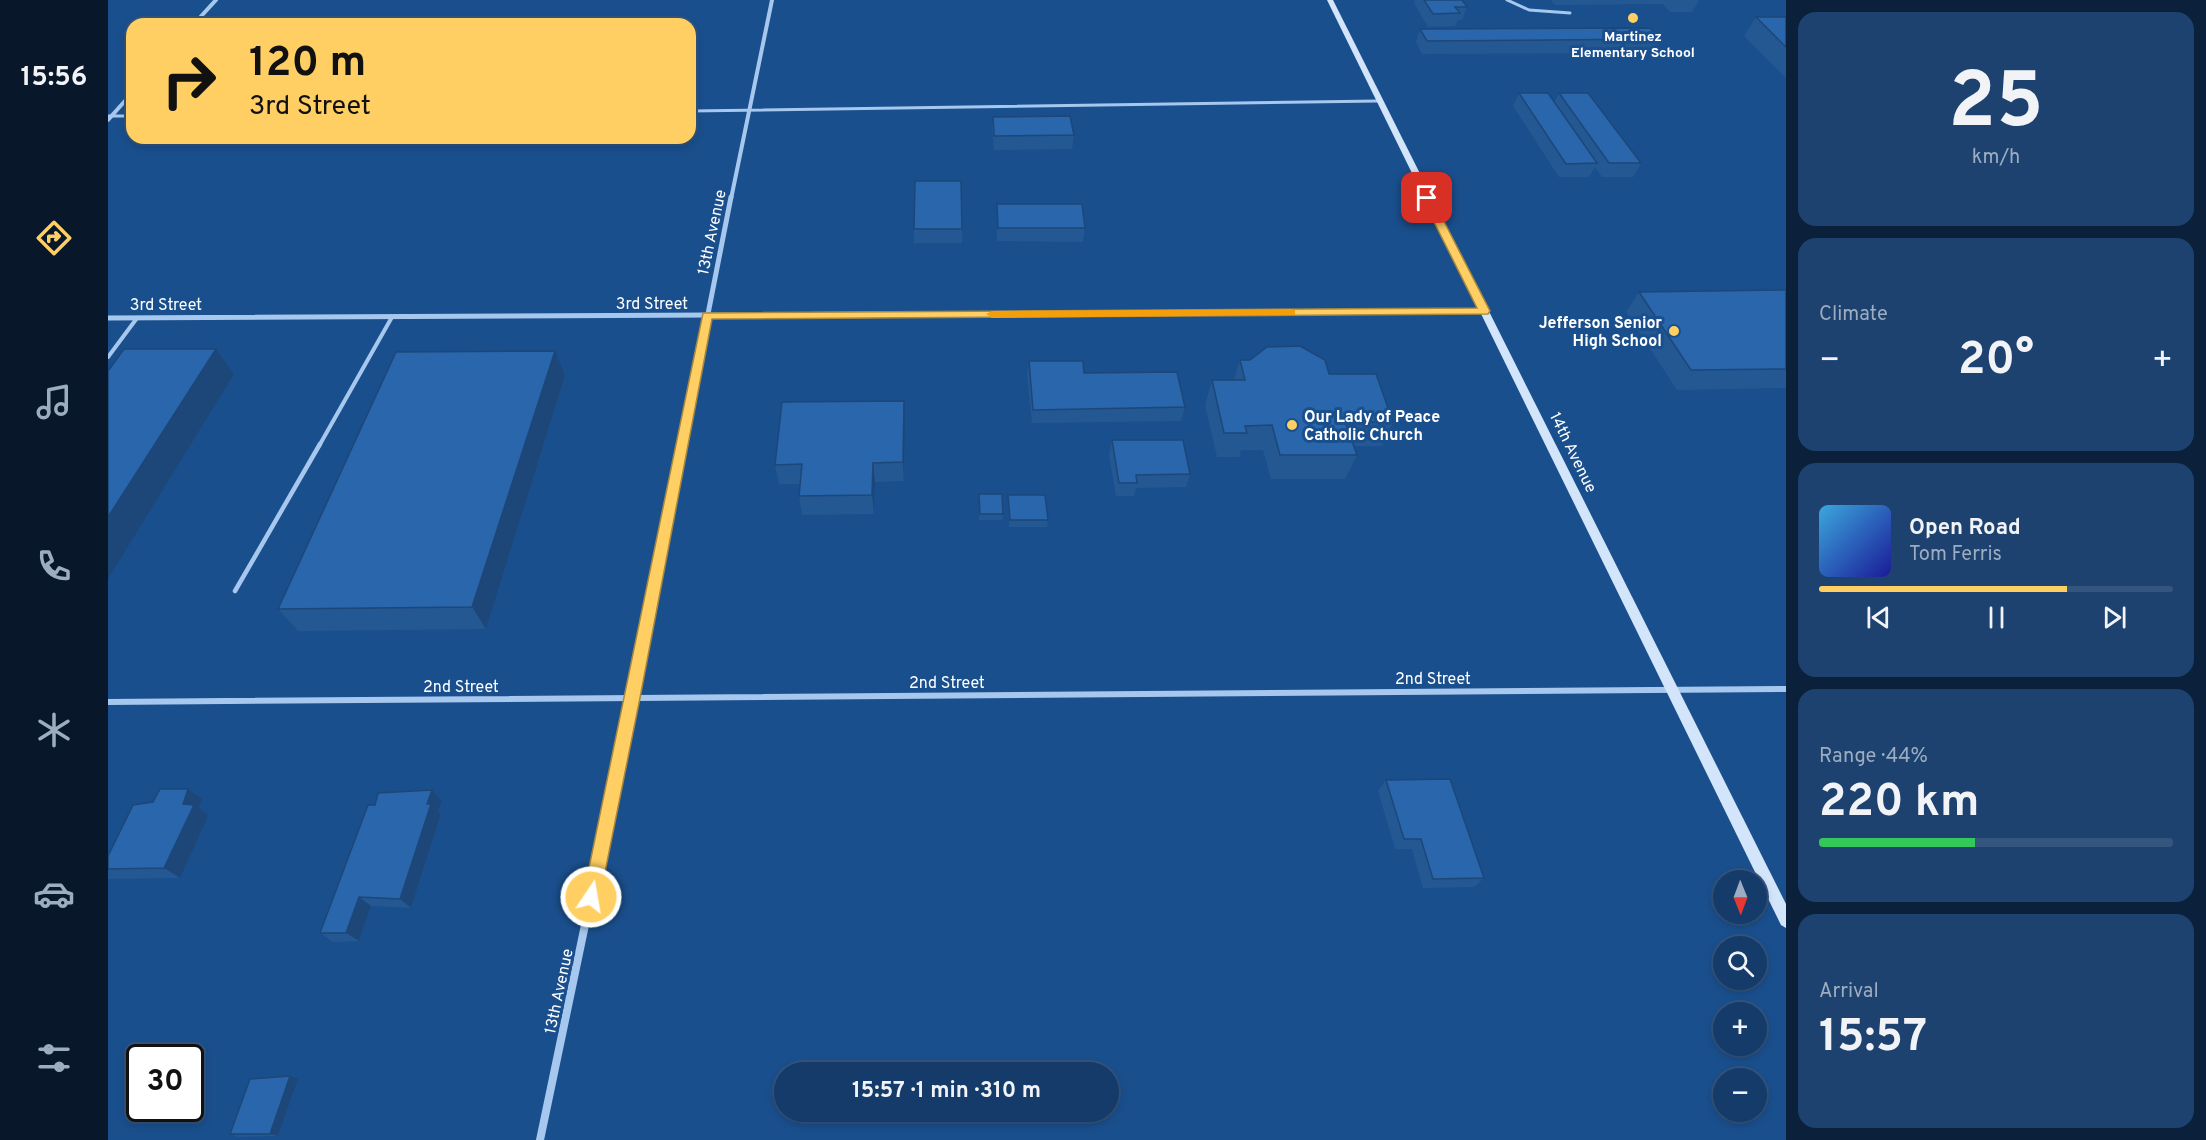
<!DOCTYPE html>
<html lang="en">
<head>
<meta charset="utf-8">
<style>
	:root { --surface:#143b6a; --page:#1d4270; --text:#f1f3f6; --muted:#9dadc1; --line:#33557e; --accent:#ffcf63 }
	body { margin:0; font-family:Overpass,sans-serif; background:var(--page); color:var(--text); height:100vh; display:flex; flex-direction:column; font-size:22px; white-space:nowrap }
	* { box-sizing:border-box; margin:0 }
	p { font-size:20px; color:var(--muted) }
	.icon { flex:none; width:33px; height:33px; fill:none; stroke:currentColor; stroke-width:2; stroke-linecap:round; stroke-linejoin:round }
	.map { position:relative; flex:1; overflow:hidden }
	.side { display:flex; flex-direction:column; gap:12px; padding:12px; background:#0b203a; width:420px }
	.side>* { flex:none }
	.guide { position:absolute; left:18px; top:18px; width:570px; height:126px; border-radius:18px; box-shadow:0 3px 9px #0003,0 0 0 2px var(--line); background:#ffcf63; color:#111; overflow:hidden }
	.needle { width:39px; rotate:179deg }
	.fabs { position:absolute; left:1605px; top:870px; display:grid; gap:12px }
	.fabs a { display:grid; place-items:center; width:54px; height:54px; border-radius:50%; background:var(--surface); box-shadow:0 3px 9px #0003,0 0 0 2px var(--line); font-size:30px }
	.speed { position:absolute; left:18px; top:1044px; display:flex; gap:12px; font-size:30px; font-weight:700; text-align:center }
	.speed>* { display:grid; place-content:center; width:78px; height:78px; border-radius:50%; background:var(--surface); box-shadow:0 3px 9px #0003,0 0 0 2px var(--line); line-height:1 }
	.speed .limit { border:3px solid #111; border-radius:9px; background:#fff; color:#111 }
	.pin { position:absolute; display:grid; place-items:center; width:51px; height:51px; color:#fff; margin:-26px; border-radius:12px; box-shadow:0 3px 9px #0006 }
	.me { position:absolute; width:66px; margin:-33px; rotate:12deg; stroke-linejoin:round; filter:drop-shadow(0 0 4px #0008) }
	.turn { display:flex; align-items:center; gap:21px; height:126px; padding:0 24px; font-size:27px }
	.turn .icon { width:78px; height:78px; stroke-width:2.5 }
	.turn b { display:block; font-size:42px; line-height:51px }
	.big { font-size:45px; font-weight:700; line-height:1.1 }
	.side .widget { flex:1; display:flex; flex-direction:column; justify-content:center; gap:9px; min-width:0; padding:0 21px; border-radius:18px; background:var(--page) }
	.side .dial { align-items:center; gap:0 }
	.dial b { font-size:78px; line-height:1 }
	.song { display:flex; align-items:center; gap:18px }
	.cover { width:72px; height:72px; border-radius:9px; background:linear-gradient(135deg,hsl(200 70% 55%),hsl(240 70% 35%)) }
	.played { height:6px; border-radius:3px; background:linear-gradient(90deg,var(--accent) 70%,var(--line) 70%) }
	.keys { display:flex; justify-content:space-around; direction:ltr }
	.heat { display:flex; justify-content:space-between; align-items:center; font-size:33px; direction:ltr }
	.charge { height:9px; border-radius:4px; background:linear-gradient(90deg,#34c759 44%,var(--line) 0) }
	.trip { position:absolute; left:666px; top:1062px; width:345px; height:60px; border-radius:30px; background:var(--surface); box-shadow:0 3px 9px #0003,0 0 0 2px var(--line); font-weight:700; line-height:60px; text-align:center }
	main { display:flex; flex:1; min-height:0 }
	.tabs { display:flex; flex-direction:column; width:108px; justify-content:space-around; align-items:center; background:#08182a; color:var(--muted) }
	.tabs .icon { width:42px; height:42px }
	.tabs .current { color:var(--accent) }
	.tabs b { font-size:27px; color:var(--text) }
	.map>svg:first-child { display:block }
	.lines { fill:none; stroke-linecap:round; stroke-linejoin:round }
	.lane-far2 { stroke:#a7c8ee; stroke-width:3 }
	.lane-far1 { stroke:#a7c8ee; stroke-width:4 }
	.lane { stroke:#a7c8ee; stroke-width:4.5 }
	.street-far3 { stroke:#a7c8ee; stroke-width:4 }
	.street-far2 { stroke:#a7c8ee; stroke-width:5 }
	.street-far1 { stroke:#a7c8ee; stroke-width:6 }
	.street { stroke:#a7c8ee; stroke-width:8 }
	.secondary { fill:#d3e5fa; fill-rule:evenodd }
	.wall { fill:#235893 }
	.shaded-wall { fill:#1d4778 }
	.building { fill:#2966ab; stroke:#1d4778; stroke-width:1.5 }
	.route { fill:#ffcf63; stroke:#a68740; stroke-width:1.5 }
	.slow { fill:#f59e0b }
	.poi-dot { fill:#ffcf63; stroke:#1a4f8d; stroke-width:2 }
	.labels { text-anchor:middle; stroke-width:6; stroke-linejoin:round; paint-order:stroke }
	.far-poi-label { font-size:14px; font-weight:bold; fill:#fff; stroke:#1a4f8d }
	.street-label { font-size:16px; fill:#fff; stroke:#1a4f8d }
	.poi-label { font-size:16px; font-weight:bold; fill:#fff; stroke:#1a4f8d; text-anchor:end }
</style>
</head>
<body>
<main>
<nav class="tabs">
<b>15:56</b>
<svg class="icon current" aria-label="directions" viewBox="0 0 24 24"><path d="M12 3l9 9-9 9-9-9zM9 14v-3h6M13 9l2 2-2 2"/></svg>
<svg class="icon" aria-label="music" viewBox="0 0 24 24"><path d="M9 18V5l10-2v13"/><circle cx="6" cy="18" r="3"/><circle cx="16" cy="16" r="3"/></svg>
<svg class="icon" aria-label="phone" viewBox="0 0 24 24"><path d="M5 4h4l2 5-3 2q2 4 5 5l2-3 5 2v4C11 20 4 13 5 4z"/></svg>
<svg class="icon" aria-label="climate" viewBox="0 0 24 24"><path d="M12 3v18M4 7l16 10M4 17L20 7"/></svg>
<svg class="icon" aria-label="car" viewBox="0 0 24 24"><path d="M5 17H2v-5l4-1 3-4h7l3 4 3 1v5h-3M9 17h6M6 11h13"/><circle cx="7" cy="17" r="2"/><circle cx="17" cy="17" r="2"/></svg>
<svg class="icon" aria-label="filters" viewBox="0 0 24 24"><path d="M4 7h16M4 17h16"/><circle cx="9" cy="7" r="2"/><circle cx="15" cy="17" r="2"/></svg>
</nav>
<div class="map">
<svg width="1678" height="1140" viewBox="0 0 1678 1140">
	<rect width="100%" height="100%" fill="#1a4f8d"/>
	<g class="lines">
		<g class="lane-far2">
			<path d="M1399,0L1421,10L1462,13"/>
			<path d="M582,111L1270,101"/>
			<path d="M0,116H24"/>
		</g>
		<g class="lane-far1">
			<path d="M0,357L29,318"/>
			<path d="M211,446L284,317"/>
		</g>
		<path class="lane" d="M127,591L212,444"/>
		<g class="street-far3">
			<path d="M86,24L108,0"/>
			<path d="M0,120L24,93"/>
			<path d="M623,199L664,0"/>
		</g>
		<g class="street-far2">
			<path d="M0,318L1376,311"/>
			<path d="M574,446L623,197"/>
		</g>
		<g class="street-far1">
			<path d="M0,702L1678,689"/>
			<path d="M513,755L574,444"/>
		</g>
		<path class="street" d="M432,1140L513,753"/>
		<path class="secondary" d="M1219,0H1225L1678,904V928L1673,925Z"/>
	</g>
	<g class="wall">
		<path d="M1307,0H1354L1359,7L1354,20H1350L1347,26L1320,27L1306,3Z"/>
		<path d="M1443,0H1591L1584,12H1562L1555,4L1447,5Z"/>
		<path d="M1648,17H1678V78L1636,36Z"/>
		<path d="M1312,29L1552,39L1545,53L1314,54L1308,42Z"/>
		<path d="M1411,93L1446,102L1451,93L1533,163L1525,177H1494L1487,167L1481,177H1451L1405,106Z"/>
		<path d="M885,117L966,135L964,149L886,150L884,130Z"/>
		<path d="M889,204L977,228L975,242L889,241Z"/>
		<rect x="806" y="229" width="48" height="14"/>
		<path d="M1678,290V388L1569,390L1518,312L1531,292Z"/>
		<path d="M1132,360L1221,374L1285,422L1274,446H1246L1249,455L1237,479H1163L1155,450H1133L1131,457H1109L1097,405L1104,380H1126Z"/>
		<path d="M921,361L976,373L1077,407L1073,421L924,423L919,375Z"/>
		<path d="M457,376L378,629L190,631L170,609Z"/>
		<path d="M796,401L797,420L796,481L767,482L766,514L694,515L691,496L692,484H671L667,465Z"/>
		<path d="M1004,440L1082,474L1078,487L1028,488L1026,496H1008L1001,454Z"/>
		<path d="M871,494L895,514L894,520H871Z"/>
		<path d="M900,495L940,520L939,527H901Z"/>
		<path d="M1278,780L1376,878L1366,887L1315,888L1304,849H1287L1270,791Z"/>
		<path d="M80,789L94,799L91,808L101,815L72,878L0,879V856L45,802Z"/>
		<path d="M334,801L330,812L333,814L303,908L263,906L251,941L225,942L212,933Z"/>
		<path d="M190,1079L170,1136L131,1137L122,1134Z"/>
	</g>
	<g class="shaded-wall">
		<path d="M108,349L126,374L0,579V517Z"/>
		<path d="M447,351L457,376L378,629L364,607Z"/>
		<path d="M796,401L797,420L796,481L795,462Z"/>
		<path d="M765,463L767,482L766,514L764,495Z"/>
		<path d="M80,789L94,799L91,808L101,815L72,878L56,868Z"/>
		<path d="M324,790L334,801L330,812L333,814L303,908L292,899L319,804Z"/>
		<path d="M251,897L263,906L251,941L238,933Z"/>
		<path d="M182,1076L190,1079L170,1136L162,1134Z"/>
	</g>
	<g class="building">
		<path d="M1316,0H1354L1359,7H1347L1352,13L1325,14Z"/>
		<path d="M1648,17H1678V47Z"/>
		<path d="M1542,28L1552,39L1319,41L1312,29Z"/>
		<path d="M1411,93H1440L1489,163L1458,164Z"/>
		<path d="M1451,93H1480L1533,163H1501Z"/>
		<path d="M962,116L966,135L886,136L885,117Z"/>
		<path d="M807,181H853L854,229H806Z"/>
		<path d="M889,204H974L977,228H890Z"/>
		<path d="M1678,290V369L1583,370L1531,292Z"/>
		<path d="M1192,346L1217,360L1221,374H1268L1285,422H1237L1249,455H1172L1164,425L1137,426L1139,433H1116L1104,380H1137L1132,360H1142L1159,347Z"/>
		<path d="M16,349H108L0,517V371Z"/>
		<path d="M447,351L364,607L170,609L288,352Z"/>
		<path d="M921,361H975L976,373L1069,372L1077,407L925,410Z"/>
		<path d="M796,401L795,462L765,463L764,495L691,496L694,464L667,465L674,402Z"/>
		<path d="M1004,440H1075L1082,474L1028,475L1029,483H1011Z"/>
		<path d="M871,494H894L895,514H872Z"/>
		<path d="M900,495H937L940,520H902Z"/>
		<path d="M1342,779L1376,878L1325,879L1313,839H1296L1278,780Z"/>
		<path d="M52,789H80L75,804L86,805L56,868L0,869V856L25,805L45,802Z"/>
		<path d="M324,790L319,804H323L292,899L251,897L238,933H212L260,805H267L270,793Z"/>
		<path d="M182,1076L162,1134H122L142,1079Z"/>
	</g>
	<path class="route" d="M1319,195L1324,198L1382,311L1380,314L604,319L532,698L492,897L489,903L483,905L477,903L475,897L595,313L1369,308L1314,198Z"/>
	<path class="slow" d="M1183,309L1187,310V315L884,318L878,314L884,311Z"/>
	<g class="poi-dot">
		<circle cx="1525" cy="18" r="6"/>
		<circle cx="1566" cy="331" r="6"/>
		<circle cx="1184" cy="425" r="6"/>
	</g>
	<g class="labels">
		<g class="far-poi-label">
			<text x="1525" y="41">Martinez<tspan x="1525" dy="16">Elementary School</tspan></text>
		</g>
		<g class="street-label">
			<text transform="translate(603 232) rotate(-78)" y="6">13th Avenue</text>
			<text x="544" y="309">3rd Street</text>
			<text x="58" y="310">3rd Street</text>
			<text transform="translate(1466 452) rotate(64)" y="6">14th Avenue</text>
			<text x="1325" y="684">2nd Street</text>
			<text x="839" y="688">2nd Street</text>
			<text x="353" y="692">2nd Street</text>
			<text transform="translate(450 991) rotate(-78)" y="6">13th Avenue</text>
		</g>
		<g class="poi-label">
			<text x="1554" y="328">Jefferson Senior<tspan x="1554" dy="18">High School</tspan></text>
			<text x="1196" y="422" text-anchor="start">Our Lady of Peace<tspan x="1196" dy="18">Catholic Church</tspan></text>
		</g>
	</g>
</svg>
<div class="fabs">
<a><svg class="needle" viewBox="-14 -14 28 28"><path d="M0-13l5 13h-10z" fill="#e53935"/><path d="M0 13l5-13h-10z" fill="#9dadc1"/></svg></a>
<a><svg class="icon" aria-label="search" viewBox="0 0 24 24"><circle cx="10" cy="10" r="6"/><path d="M15 15l6 6"/></svg></a>
<a>+</a>
<a>−</a>
</div>
<div class="speed"><div class="limit">30</div></div>
<div class="pin" style="left:1319px;top:198px;background:#d93025"><svg class="icon" aria-label="arrive" viewBox="0 0 24 24"><path d="M6 21V4h12l-3 4 3 4H6"/></svg></div>
<svg class="me" style="left:483px;top:897px" viewBox="-20 -20 40 40"><circle r="17" fill="#ffcf63" stroke="#fff" stroke-width="3"/><path d="M0-11L8 9 0 5-8 9z" fill="#fff"/></svg>
<div class="trip">15:57 · 1 min · 310 m</div>
<div class="guide">
<div class="turn"><svg class="icon" aria-label="right" viewBox="0 0 24 24"><path d="M7 20v-9h11M14 6l5 5-5 5"/></svg><div><b>120 m</b>3rd Street</div></div>
</div>
</div>
<section class="side">
<div class="widget dial"><b>25</b><p>km/h</p></div>
<div class="widget"><p>Climate</p>
<div class="heat"><a>−</a><b class="big">20°</b><a>+</a></div>
</div>
<div class="widget">
<div class="song"><i class="cover"></i><div><b>Open Road</b><p>Tom Ferris</p></div></div>
<div class="played"></div>
<div class="keys"><svg class="icon" aria-label="previous" viewBox="0 0 24 24"><path d="M18 5L8 12l10 7zM5 5v14"/></svg><svg class="icon" aria-label="pause" viewBox="0 0 24 24"><path d="M8 5v14M16 5v14"/></svg><svg class="icon" aria-label="next" viewBox="0 0 24 24"><path d="M6 5l10 7-10 7zM19 5v14"/></svg></div>
</div>
<div class="widget"><p>Range · 44%</p><b class="big">220 km</b><div class="charge"></div></div>
<div class="widget"><p>Arrival</p><b class="big">15:57</b></div>
</section>
</main>
</body>
</html>
